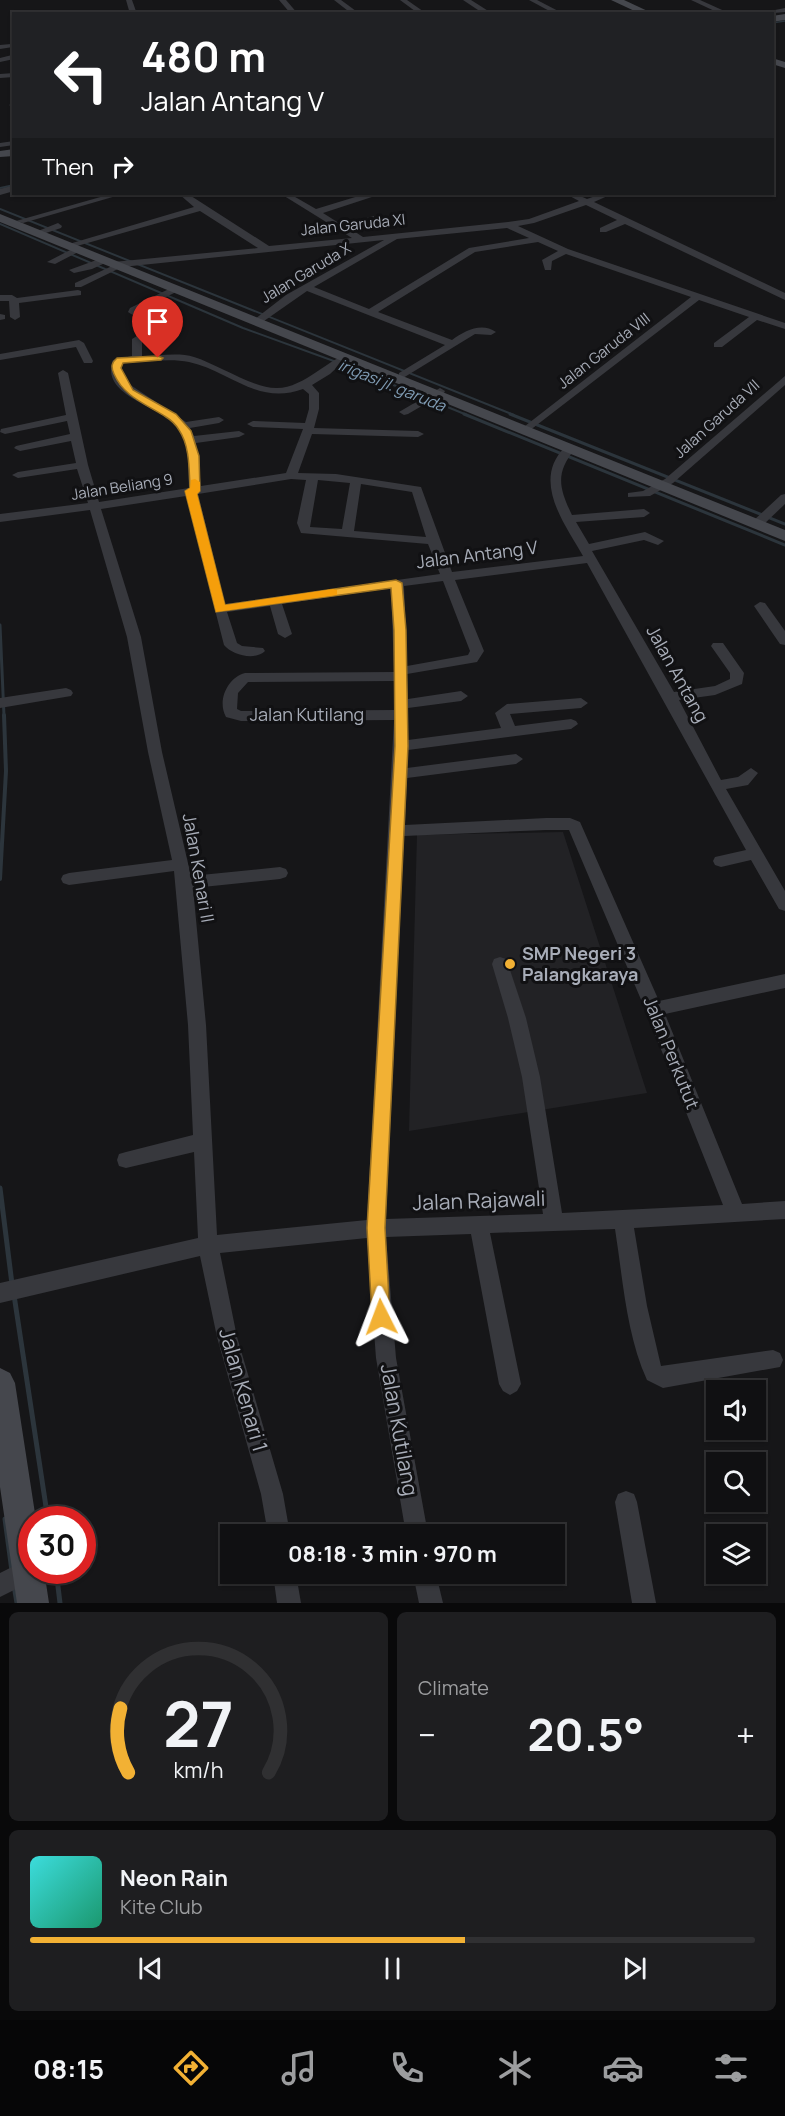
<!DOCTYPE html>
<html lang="en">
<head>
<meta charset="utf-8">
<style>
	:root { --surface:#101012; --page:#1e1e20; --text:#f1f3f6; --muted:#9c9d9f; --line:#303032; --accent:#f2b134 }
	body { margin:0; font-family:Manrope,sans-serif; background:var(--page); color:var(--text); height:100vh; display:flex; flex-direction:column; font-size:22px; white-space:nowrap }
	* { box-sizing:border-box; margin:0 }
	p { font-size:20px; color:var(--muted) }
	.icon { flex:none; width:33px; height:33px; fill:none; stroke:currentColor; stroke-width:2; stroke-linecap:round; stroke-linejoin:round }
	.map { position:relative; height:1603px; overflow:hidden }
	.sheet { display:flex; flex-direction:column; gap:9px; padding:9px; background:#09090a; flex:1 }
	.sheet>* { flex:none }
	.top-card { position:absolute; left:12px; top:12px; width:762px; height:183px; border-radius:0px; box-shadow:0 2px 4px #0004,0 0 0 2px var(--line); background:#202124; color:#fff; overflow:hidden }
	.controls { position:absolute; left:706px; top:1380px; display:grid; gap:12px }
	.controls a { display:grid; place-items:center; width:60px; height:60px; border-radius:0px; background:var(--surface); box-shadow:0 2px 4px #0004,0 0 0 2px var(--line); font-size:30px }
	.speed { position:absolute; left:18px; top:1506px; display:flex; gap:12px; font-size:30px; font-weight:700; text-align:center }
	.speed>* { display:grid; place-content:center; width:78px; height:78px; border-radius:50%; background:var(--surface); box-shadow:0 2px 4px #0004,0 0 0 2px var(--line); line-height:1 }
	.speed .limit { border:9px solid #d22; background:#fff; color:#111 }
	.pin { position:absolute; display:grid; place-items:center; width:51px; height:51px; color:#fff; margin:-62px -26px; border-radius:50% 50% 50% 0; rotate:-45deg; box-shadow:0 0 6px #0007 }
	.pin .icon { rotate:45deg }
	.me { position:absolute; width:66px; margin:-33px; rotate:357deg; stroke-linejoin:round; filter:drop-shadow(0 0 4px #0008) }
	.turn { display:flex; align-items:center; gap:21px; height:126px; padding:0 30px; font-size:27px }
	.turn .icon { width:78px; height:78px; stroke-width:2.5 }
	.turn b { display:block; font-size:42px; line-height:51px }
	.then { display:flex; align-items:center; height:57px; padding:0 30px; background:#0003; gap:12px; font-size:22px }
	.big { font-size:45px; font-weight:700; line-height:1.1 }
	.sheet .card { flex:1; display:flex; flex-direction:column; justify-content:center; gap:9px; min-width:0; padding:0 21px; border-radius:9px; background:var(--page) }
	.sheet .dial { align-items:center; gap:0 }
	.dial svg { height:156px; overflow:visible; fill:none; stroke:var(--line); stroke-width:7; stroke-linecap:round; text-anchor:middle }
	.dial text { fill:var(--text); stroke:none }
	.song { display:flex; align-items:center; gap:18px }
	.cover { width:72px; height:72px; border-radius:9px; background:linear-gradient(135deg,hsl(180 70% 55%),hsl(160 70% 35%)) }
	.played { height:6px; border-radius:3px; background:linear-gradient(90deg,var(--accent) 60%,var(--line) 60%) }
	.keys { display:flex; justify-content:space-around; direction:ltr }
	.heat { display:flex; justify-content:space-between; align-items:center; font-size:33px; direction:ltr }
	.sheet .tiles { flex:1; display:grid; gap:9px; grid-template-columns:1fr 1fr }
	.card:last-child { grid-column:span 2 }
	.trip { position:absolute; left:220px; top:1524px; width:345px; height:60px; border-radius:0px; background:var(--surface); box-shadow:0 2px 4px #0004,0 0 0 2px var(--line); font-weight:700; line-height:60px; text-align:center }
	.menu { display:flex; height:96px; justify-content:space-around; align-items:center; background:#060607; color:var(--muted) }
	.menu .icon { width:42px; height:42px }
	.menu .active { color:var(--accent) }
	.menu b { font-size:27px; color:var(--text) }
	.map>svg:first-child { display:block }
	.built { fill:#222225 }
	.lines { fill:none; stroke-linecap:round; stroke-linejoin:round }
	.stream-far4 { stroke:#2c353c; stroke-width:1.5 }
	.stream-far3 { stroke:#2c353c; stroke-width:2 }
	.stream-far2 { stroke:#2c353c; stroke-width:3 }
	.stream-far1 { stroke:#2c353c; stroke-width:4 }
	.stream { stroke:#2c353c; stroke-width:5 }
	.street { fill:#37383d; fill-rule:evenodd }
	.secondary { fill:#45474d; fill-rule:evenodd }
	.route { fill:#f2b134; stroke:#9d7322; stroke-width:1.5 }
	.slow { fill:#f59e0b }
	.poi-dot { fill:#f2b134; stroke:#111113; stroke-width:2 }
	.labels { text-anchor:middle; stroke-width:6; stroke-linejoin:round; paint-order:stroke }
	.far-street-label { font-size:15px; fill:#a8adb8; stroke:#111113 }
	.far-water-label { font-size:16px; font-style:italic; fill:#7f9bb3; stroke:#111113 }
	.street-label { font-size:18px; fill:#a8adb8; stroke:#111113 }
	.poi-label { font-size:18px; font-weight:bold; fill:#a8adb8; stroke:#111113; text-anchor:start }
	.near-street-label { font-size:21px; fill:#a8adb8; stroke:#111113 }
</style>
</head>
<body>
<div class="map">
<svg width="785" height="1603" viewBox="0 0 785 1603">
	<rect width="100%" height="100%" fill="#161618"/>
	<path class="built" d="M563,832L647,1093L409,1131L417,835Z"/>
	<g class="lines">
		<path class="stream-far4" d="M772,23L785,21"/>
		<g class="stream-far3">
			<path d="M0,188L14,185"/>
			<path d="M0,209L514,415"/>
			<path d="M0,224L243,328L342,364L467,415"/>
		</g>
		<g class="stream-far2">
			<path d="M464,414L785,545"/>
			<path d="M510,414L785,524"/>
			<path d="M0,625L4,716"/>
		</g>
		<path class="stream-far1" d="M0,879L6,771L4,715"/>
		<g class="stream">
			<path d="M0,1188L12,1284"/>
			<path d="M14,1295L48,1520"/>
			<path d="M5,1519L12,1571"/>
			<path d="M56,1570L60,1603"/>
			<path d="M14,1585L17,1603"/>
		</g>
		<g class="street">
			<path d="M126,0H132L137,14H130Z"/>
			<path d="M279,0H286L298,14H291Z"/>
			<path d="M334,0H341L360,14H352Z"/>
			<path d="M400,0H407L427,14H419Z"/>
			<path d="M463,0H471L493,14H484Z"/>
			<path d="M529,0H537L564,14H555Z"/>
			<path d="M691,0H700L731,14H721Z"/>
			<path d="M785,8V12L762,14L765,12Z"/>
			<path d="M11,44L13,47L0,49V45Z"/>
			<path d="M12,55L14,59L0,62V58Z"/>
			<path d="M14,73V77L0,78V74Z"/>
			<path d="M13,103H14V108L9,105Z"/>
			<path d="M14,141V145L0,147V143Z"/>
			<path d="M11,186H14V191L0,195V189Z"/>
			<path d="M111,194H123L23,223L16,221Z"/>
			<path d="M179,194H188L269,246L352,238L281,194H290L316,209L365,194H376L375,196L323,213L342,225L374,216V220L349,228L363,237L508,222L529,219L579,201L566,194H576L587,199L601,194H612L594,202L785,293V300L625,224L606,232H600V228L617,220L586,205L534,223L518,226L568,249L785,323V329L757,320L722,347H714V343L749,317L699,300L529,431L523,428L525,426L691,297L566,254L552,261L551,270H545L542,260L558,251L538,242L475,252L378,312L452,340C465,331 481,322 496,332L491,335L475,334L403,378L399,377V373L445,345L307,291L264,321L255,319L286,295L384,240L122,267L81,287H75V283L110,267V263L113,262L258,248L200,211L77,246L69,244L194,207ZM507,228L529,238L469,248L369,309L314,287L397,239Z"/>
			<path d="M58,223L62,226L61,228L43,234L38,231Z"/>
			<path d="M74,248L82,250L55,264L47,262Z"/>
			<path d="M102,258L105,259V263L92,269L74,273L69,270Z"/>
			<path d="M173,287L178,290L176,292L156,302L164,307V311C151,319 142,322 128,312L130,308ZM148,306L154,309L146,313L139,311Z"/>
			<path d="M78,290L81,291V295L19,303L20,317L15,320L10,317L9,301H0V295H12L17,298Z"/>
			<path d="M0,314L5,315V319L0,320Z"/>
			<path d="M137,336L142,339V356C158,356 179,352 194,357C217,364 253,388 276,388C304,389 334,354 346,356L347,358L330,374L312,385L319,393V409L314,428L418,431L424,434L418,437L312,434L298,473L336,474L421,487L452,572L583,556C565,524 531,481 565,447H573L575,449C555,473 559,488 572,515L644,509L650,513L644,517L576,522L589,544L645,532L664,541L658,545L644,540L592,551L674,692L715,686L730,679V673L711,646L713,643H723L744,673L742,684L715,695L679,700L721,780L738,777L751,768L758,773L748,785L726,789L785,891V911L779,909L751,860L721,867L715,865L713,861L715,857L746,850L587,563L455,580L484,651L477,662L407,674L408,699L461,691L468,696L461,701L408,708V740L501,728L495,713L507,704L581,698L588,703L581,708L510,714L515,726L571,719L576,721L578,724L571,729L408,750L407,768L516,754L523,759L516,764L407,778L405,825L546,818H570L580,822L659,1001L785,974V988L665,1014L742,1204L785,1201V1219L634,1228L647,1306L661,1366L773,1350L780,1353L783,1360L780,1367L663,1388L647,1380C626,1334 623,1279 615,1229L490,1233L521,1384L517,1391L510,1395L503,1391L499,1384L471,1234L386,1237L396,1358L428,1534H406L376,1358L367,1238L220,1253L237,1337L283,1494L290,1534H268L261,1494L217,1337L200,1256L0,1303V1283L198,1238L194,1152L126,1168L119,1166L117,1160L119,1154L126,1152L193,1135L188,1025L174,871L69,885L63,883L61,879L63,875L69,873L172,860L148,752L127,637L90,510L0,522V514L88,503L77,469L18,478L12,475L18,472L76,463L71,441L20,451L14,448L16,446L70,434L67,421L5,434L0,432L1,429L66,415L58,373L63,370L68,373L88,465L99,502L189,488C188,469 190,444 179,429C164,406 99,397 113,360L132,356V339ZM128,362C147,362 171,358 189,362C230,371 258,406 303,389L309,394V409L305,423L253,421L247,424L253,427L303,429L286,473L201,486L196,443L239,437L245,434L239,431L194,436L190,428L219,423L224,420L219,417L186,422L126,382L122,374V364ZM291,479L306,480L297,523L301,533L428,544L440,574L225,604L198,494ZM318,480L350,483L342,529L310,527ZM361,484L412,492L426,537L354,531ZM186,496L224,645C232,655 255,661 265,651L263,648L242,646L237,643L227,612L270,606L278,634L285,638L292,634L282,604L391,588L394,672L245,673C227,678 217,701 226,717L241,721L394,720L367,1220L217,1235L206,1025L193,888L280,879L286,877L288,873L286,869L280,867L191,876L162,752L141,637L101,509ZM443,581L470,651L468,655L407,666L404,586ZM394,681V710L241,711L237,709L238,693L248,682ZM546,830H569L645,1009L723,1205L562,1213L540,1077L526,1018L508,964L506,959L500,957L494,959L492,964L508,1018L522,1077L543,1214L386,1219L404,836Z"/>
			<path d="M79,340L84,343L93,361L92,363H84L76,347L0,360V354Z"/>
			<path d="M785,376V385L673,483L650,496L628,497V493L643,491L665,479Z"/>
			<path d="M440,388L445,391L444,393L408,414L404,415L399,412Z"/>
			<path d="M785,494V504L761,527H753V521L781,495Z"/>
			<path d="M760,602L765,603L785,631V645L780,644L754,606Z"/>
			<path d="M66,688L71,690L73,693L71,696L0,708V698Z"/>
			<path d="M626,1491L634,1494L637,1502L656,1603H632L615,1502L618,1494Z"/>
			<path d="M28,1559L32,1561V1570H39L36,1579L0,1597V1573Z"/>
			<path d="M273,1574H296L301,1603H277Z"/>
			<path d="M413,1574H436L443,1603H419Z"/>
		</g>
		<g class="secondary">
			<path d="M611,0H624L654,14H641Z"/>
			<path d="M785,14V20L772,22V16Z"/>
			<path d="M772,58L785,62V68L772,64Z"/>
			<path d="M14,149V156L0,157V151Z"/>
			<path d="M0,214L785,530V541L0,222Z"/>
			<path d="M0,1368L10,1373L15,1383L36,1520H32V1570H44L49,1603H17L0,1487Z"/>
		</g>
	</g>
	<path class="route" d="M158,356L163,358L161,360L123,363L121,368L133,390L176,414L191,431L199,456L200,491L197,494L225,605L396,580L402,583L406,630L408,746L385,1228L390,1317L388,1323L381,1326L375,1323L372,1317L367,1228L395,746L394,630L391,588L216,612L185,491L190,488C189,470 190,446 179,430C176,425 171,420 166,417C146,404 124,397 114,374C111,367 111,363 117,358Z"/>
	<path class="slow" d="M195,479L200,482V491L197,494L225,605L333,589L337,590V595L216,612L185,491L190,488L191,480Z"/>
	<circle class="poi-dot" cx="510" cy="964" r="6"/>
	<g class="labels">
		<g class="far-street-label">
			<text transform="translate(353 225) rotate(-6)" y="5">Jalan Garuda XI</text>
			<text transform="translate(306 273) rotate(-31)" y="5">Jalan Garuda X</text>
			<text transform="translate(604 351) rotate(-38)" y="5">Jalan Garuda VIII</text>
			<text transform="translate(717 419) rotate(-42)" y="5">Jalan Garuda VII</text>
			<text transform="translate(122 487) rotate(-9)" y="5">Jalan Beliang 9</text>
		</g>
		<g class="far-water-label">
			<text transform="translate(392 385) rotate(22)" y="6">irigasi jl. garuda</text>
		</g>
		<g class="street-label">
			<text transform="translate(477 555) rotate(-7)" y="6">Jalan Antang V</text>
			<text transform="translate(677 674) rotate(61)" y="6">Jalan Antang</text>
			<text x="307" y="721">Jalan Kutilang</text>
			<text transform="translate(198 868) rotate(80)" y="6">Jalan Kenari II</text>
			<text transform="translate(671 1053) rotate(68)" y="6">Jalan Perkutut</text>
		</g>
		<g class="poi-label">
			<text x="522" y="960">SMP Negeri 3<tspan x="522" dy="21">Palangkaraya</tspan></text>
		</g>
		<g class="near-street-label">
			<text transform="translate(479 1201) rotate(-2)" y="7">Jalan Rajawali</text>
			<text transform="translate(243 1390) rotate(74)" y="7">Jalan Kenari 1</text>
			<text transform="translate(399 1430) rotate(80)" y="7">Jalan Kutilang</text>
		</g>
	</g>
</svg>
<div class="controls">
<a><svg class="icon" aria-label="sound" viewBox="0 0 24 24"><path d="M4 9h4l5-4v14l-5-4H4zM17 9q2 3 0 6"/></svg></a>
<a><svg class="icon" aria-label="search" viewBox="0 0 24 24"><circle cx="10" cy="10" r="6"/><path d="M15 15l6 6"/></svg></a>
<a><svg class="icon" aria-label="layers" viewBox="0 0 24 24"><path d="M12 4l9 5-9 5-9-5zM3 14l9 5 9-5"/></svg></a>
</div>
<div class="speed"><div class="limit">30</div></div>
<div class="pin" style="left:158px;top:358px;background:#d93025"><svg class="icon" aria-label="arrive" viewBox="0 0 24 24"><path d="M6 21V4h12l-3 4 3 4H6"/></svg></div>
<svg class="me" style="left:381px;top:1317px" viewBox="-20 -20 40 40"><path d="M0-17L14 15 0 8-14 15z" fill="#f2b134" stroke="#fff" stroke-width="4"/></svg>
<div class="trip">08:18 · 3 min · 970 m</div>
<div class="top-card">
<div class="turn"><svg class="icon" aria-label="left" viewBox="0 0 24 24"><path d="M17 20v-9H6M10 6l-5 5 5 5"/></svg><div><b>480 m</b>Jalan Antang V</div></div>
<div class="then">Then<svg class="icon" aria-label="right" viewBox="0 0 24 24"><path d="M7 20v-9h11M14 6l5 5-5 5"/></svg></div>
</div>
</div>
<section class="sheet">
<div class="tiles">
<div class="card dial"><svg viewBox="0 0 100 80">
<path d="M14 69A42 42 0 1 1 86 69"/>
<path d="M14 69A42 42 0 0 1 10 36" stroke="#f2b134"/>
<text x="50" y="56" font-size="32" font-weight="700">27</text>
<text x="50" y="72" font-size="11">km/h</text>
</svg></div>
<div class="card"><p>Climate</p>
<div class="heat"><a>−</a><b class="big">20.5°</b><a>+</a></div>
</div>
<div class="card">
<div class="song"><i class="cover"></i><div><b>Neon Rain</b><p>Kite Club</p></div></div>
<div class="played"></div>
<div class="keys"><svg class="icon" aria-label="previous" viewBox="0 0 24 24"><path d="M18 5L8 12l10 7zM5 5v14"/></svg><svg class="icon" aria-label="pause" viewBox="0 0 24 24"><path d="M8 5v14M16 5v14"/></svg><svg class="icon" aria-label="next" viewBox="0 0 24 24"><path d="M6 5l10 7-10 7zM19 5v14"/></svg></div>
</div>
</div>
</section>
<nav class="menu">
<b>08:15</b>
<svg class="icon active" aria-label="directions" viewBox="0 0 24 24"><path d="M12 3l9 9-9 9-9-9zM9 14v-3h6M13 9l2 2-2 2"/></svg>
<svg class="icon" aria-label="music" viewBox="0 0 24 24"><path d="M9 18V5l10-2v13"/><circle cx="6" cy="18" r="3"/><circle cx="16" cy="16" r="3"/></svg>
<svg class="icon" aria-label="phone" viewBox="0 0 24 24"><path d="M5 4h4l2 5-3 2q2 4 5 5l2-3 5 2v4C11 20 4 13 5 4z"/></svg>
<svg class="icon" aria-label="climate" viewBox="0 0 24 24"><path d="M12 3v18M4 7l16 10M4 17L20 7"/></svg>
<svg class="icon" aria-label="car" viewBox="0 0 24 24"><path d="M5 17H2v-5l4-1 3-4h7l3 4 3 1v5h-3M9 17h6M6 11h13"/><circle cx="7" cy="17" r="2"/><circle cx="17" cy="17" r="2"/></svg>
<svg class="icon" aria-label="filters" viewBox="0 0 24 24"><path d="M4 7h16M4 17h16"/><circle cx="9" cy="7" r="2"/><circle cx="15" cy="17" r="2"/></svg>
</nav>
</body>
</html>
